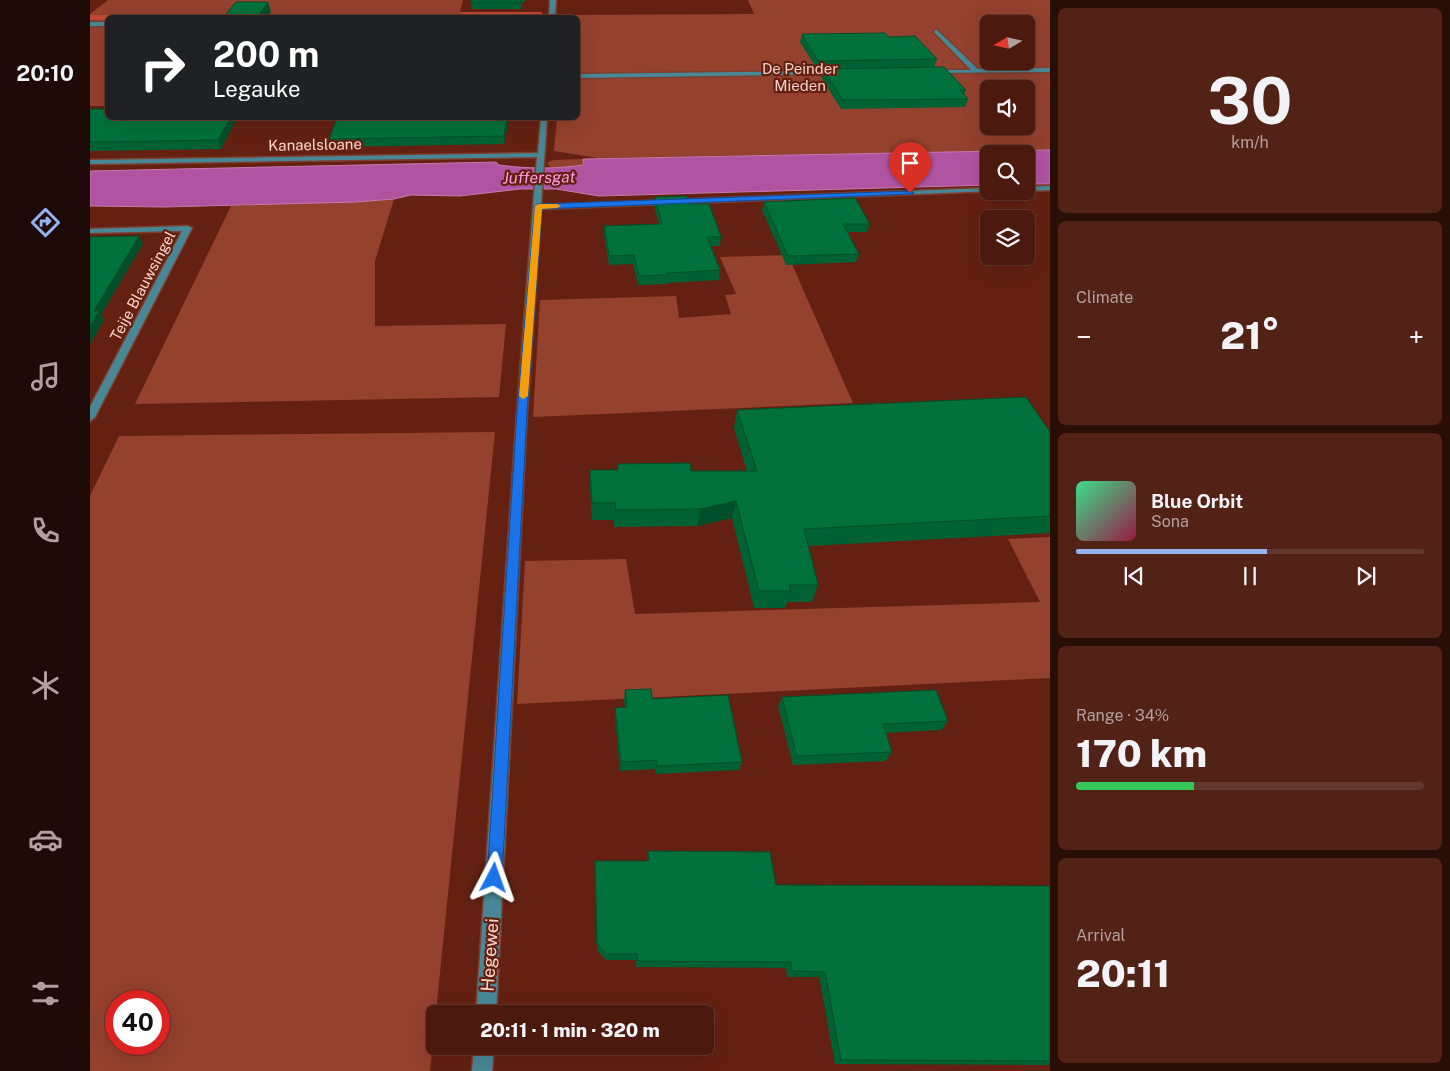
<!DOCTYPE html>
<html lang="en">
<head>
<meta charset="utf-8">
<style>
	:root { --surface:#4b190e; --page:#522217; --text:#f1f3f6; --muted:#b2a09e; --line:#62382e; --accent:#95b2f1 }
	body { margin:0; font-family:"Public Sans",sans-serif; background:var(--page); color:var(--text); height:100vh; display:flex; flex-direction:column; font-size:19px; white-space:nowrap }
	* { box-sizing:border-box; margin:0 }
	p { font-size:16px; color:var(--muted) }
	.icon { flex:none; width:28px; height:28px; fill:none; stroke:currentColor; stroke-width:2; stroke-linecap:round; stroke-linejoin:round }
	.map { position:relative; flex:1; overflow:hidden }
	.drawer { display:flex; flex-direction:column; gap:8px; padding:8px; background:#290e08; width:400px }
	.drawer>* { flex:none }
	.top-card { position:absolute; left:15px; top:15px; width:475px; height:105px; border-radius:8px; box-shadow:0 5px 20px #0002,0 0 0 1px var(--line); background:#202124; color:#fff; overflow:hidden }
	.needle { width:32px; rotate:261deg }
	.fabs { position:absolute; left:890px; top:15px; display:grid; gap:10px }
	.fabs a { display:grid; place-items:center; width:55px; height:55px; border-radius:8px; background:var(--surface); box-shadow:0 5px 20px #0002,0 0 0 1px var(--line); font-size:25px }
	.speed { position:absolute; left:15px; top:990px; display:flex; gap:10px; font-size:25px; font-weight:700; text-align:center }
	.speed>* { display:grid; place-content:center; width:65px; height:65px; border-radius:50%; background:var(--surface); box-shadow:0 5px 20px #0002,0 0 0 1px var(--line); line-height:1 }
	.speed .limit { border:8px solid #d22; background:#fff; color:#111 }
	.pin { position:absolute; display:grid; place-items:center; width:42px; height:42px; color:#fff; margin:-51px -21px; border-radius:50% 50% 50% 0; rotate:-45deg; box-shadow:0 0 5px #0007 }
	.pin .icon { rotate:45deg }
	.me { position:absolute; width:55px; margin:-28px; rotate:4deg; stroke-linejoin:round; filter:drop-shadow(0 0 4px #0008) }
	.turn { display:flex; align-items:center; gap:18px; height:105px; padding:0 25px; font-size:22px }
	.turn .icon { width:65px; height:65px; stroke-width:2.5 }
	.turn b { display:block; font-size:35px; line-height:42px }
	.big { font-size:38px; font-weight:800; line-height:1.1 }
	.drawer .card { flex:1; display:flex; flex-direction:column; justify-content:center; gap:8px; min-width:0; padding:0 18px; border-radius:8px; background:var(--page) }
	.drawer .dial { align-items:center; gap:0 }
	.dial b { font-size:65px; line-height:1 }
	.song { display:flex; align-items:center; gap:15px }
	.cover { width:60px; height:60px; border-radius:8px; background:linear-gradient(135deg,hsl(150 70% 55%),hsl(340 70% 35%)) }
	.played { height:5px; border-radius:2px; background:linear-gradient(90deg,var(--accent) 55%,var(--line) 55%) }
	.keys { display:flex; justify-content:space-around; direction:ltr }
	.heat { display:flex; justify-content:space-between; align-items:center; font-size:28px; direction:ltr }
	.charge { height:8px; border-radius:4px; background:linear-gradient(90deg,#34c759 34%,var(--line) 0) }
	.trip { position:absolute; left:336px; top:1005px; width:288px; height:50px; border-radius:8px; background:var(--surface); box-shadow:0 5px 20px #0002,0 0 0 1px var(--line); font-weight:800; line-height:50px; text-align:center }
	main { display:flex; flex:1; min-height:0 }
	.menu { display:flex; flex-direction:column; width:90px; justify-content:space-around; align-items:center; background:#1e0a06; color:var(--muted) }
	.menu .icon { width:35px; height:35px }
	.menu .selected { color:var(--accent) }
	.menu b { font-size:22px; color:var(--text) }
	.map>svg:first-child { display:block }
	.green { fill:#94412e; fill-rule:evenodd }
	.forest { fill:#bc4a32 }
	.water { fill:#b054a1; stroke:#c77aad }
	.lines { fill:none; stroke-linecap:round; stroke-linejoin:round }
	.minor-casing { stroke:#7d3e2f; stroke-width:3 }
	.minor { fill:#488896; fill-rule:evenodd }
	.wall { fill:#006134 }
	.shaded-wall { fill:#004f2a }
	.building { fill:#00713c; stroke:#004f2a }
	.route { fill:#1a73e8; stroke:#114b97 }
	.slow { fill:#f59e0b }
	.labels { text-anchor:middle; stroke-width:4.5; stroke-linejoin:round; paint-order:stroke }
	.far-park-label { font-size:15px; fill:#f0d1c9; stroke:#642112 }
	.far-street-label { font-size:15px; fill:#fed4ca; stroke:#642112 }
	.far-water-label { font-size:16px; font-style:italic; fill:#fd9feb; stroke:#642112 }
	.street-label { font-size:18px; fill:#fed4ca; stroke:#642112 }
</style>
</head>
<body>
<main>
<nav class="menu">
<b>20:10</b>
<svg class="icon selected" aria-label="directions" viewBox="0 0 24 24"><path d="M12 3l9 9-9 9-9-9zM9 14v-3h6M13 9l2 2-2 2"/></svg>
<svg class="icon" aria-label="music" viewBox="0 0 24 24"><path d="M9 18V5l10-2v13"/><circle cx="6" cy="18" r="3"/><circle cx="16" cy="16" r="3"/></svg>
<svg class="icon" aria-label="phone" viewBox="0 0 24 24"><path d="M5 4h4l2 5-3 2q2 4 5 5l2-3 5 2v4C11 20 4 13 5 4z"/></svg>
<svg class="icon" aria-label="climate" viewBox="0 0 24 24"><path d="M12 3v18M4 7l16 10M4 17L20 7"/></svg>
<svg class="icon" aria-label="car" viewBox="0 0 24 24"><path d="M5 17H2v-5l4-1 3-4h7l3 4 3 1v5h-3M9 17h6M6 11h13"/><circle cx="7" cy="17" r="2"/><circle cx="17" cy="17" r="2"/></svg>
<svg class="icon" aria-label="filters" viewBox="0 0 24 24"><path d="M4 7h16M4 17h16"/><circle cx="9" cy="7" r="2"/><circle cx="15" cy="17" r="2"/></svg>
</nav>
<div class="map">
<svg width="960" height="1071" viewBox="0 0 960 1071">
	<rect width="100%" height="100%" fill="#642112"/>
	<g class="green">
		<path d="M18,0H373L369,16L427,17L18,18L17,106H0V14Z"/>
		<path d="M658,0H960V150L508,158L464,151L467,118H488V18L475,17L476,15L664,14ZM899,24H936V61H899ZM899,89H936V126H899Z"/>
		<path d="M493,159L495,165L461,168L457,163L463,160Z"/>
		<path d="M304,199L285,261V326L416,324L409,397L45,404L141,206Z"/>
		<path d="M698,255L763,403L443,417L450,300L586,296L589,318L641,314L635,295L646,294L630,257Z"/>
		<path d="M405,432L340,1071H0V496L29,436ZM26,1001H69V1044H26Z"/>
		<path d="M960,537V678L427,704L435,561L536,559L545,614L950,602L918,539Z"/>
	</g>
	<g class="forest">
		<path d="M370,12H452V18L369,16Z"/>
		<path d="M0,15L127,16L126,18H18L17,21L0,20Z"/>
	</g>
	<path class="water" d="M960,150V184H936V154H899V185L509,196L466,189H430L370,196L321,195L304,199L266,202L74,207L0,206V171L406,162L409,165C438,169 465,169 494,165L493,159Z"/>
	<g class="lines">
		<g class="minor-casing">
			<g id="minor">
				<path d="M460,0H466L465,18H459Z"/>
				<rect x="0" y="22" width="18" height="4"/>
				<path d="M846,29L888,69L960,68V72L840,73L842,70H881L844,32Z"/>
				<path d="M747,71L749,74L488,78V74Z"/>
				<path d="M451,118H457L451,205L899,188V191H902L451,209L437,412L406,1014H386L427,412L447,157L0,164V160L448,153Z"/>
				<path d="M960,186V190L936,191V187Z"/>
				<path d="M98,226L102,228L5,417L0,421V407L92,231L0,233V229Z"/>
				<path d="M384,1046H404L402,1071H382Z"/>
			</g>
		</g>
		<use href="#minor" class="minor"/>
	</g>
	<g class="wall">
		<path d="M381,0H435V2H432L431,9H381Z"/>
		<path d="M712,34L798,37L847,59L844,67L876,90L874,95L878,99L875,107L751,109L731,77L733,69H727L710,42Z"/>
		<path d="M0,109L18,118H147L131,149L0,151Z"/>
		<path d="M419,118L414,144L241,147L239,139Z"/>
		<path d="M565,197L599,204L631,237L630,246H621L630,270L629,280L577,283V284L548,285L543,264L519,265L514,235V226L569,224L564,206Z"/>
		<path d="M674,202L780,224L777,232H757L769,254L766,262L696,265L672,210Z"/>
		<path d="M647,410L960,432V533L719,546L728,585L722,602H697L695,608H664L642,518L607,526L524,527V520H502L500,488V470H527L528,464L601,471H657L644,428Z"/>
		<path d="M535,690L562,699L652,762L649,770L566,774L565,769L530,771L525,718V708L535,707L534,700Z"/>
		<path d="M692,697L858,721L851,730L796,733L802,752L796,761L703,765L688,706Z"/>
		<path d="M558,851L686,885L960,886V1065L745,1064L729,977H697L696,968L546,967V960H516L507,950L505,868V861H557Z"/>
	</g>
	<g class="shaded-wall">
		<path d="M178,2L181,12L177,18H167Z"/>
		<path d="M140,118H147L131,149L128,140Z"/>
		<path d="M417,118H419L414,144V136Z"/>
		<path d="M49,236L53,244L11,315L14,320L0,344V327L4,311Z"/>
		<path d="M646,501L642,518L607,526L610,509Z"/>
	</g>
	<g class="building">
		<rect x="381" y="0" width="50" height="2"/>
		<path d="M146,2H178L167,18H133Z"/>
		<path d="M795,33L798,37L825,36L847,59L728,61L712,34Z"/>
		<path d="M854,67L876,90H870L878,99L753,100L733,69Z"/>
		<path d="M0,109H18V118H140L128,140L0,142Z"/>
		<path d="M247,118H417L414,136L239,139Z"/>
		<path d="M596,196L599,204H619L631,237H617L630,270L577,273L578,275L549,276L544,255L519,256L514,226L572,224L565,197Z"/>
		<path d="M765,198L780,224H753L769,254L698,256L674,202Z"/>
		<path d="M49,236L4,311H9L0,327V237Z"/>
		<path d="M936,397L960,432V516L714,529L728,585H699L701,591H669L646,501L610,509L526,510L525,503H502L500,470H528V464L600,463L601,471H667L647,410Z"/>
		<path d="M561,689L562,699L638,695L652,762L567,766V760L531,762L525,708L537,707L535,690Z"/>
		<path d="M846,690L858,721L793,724L802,752L707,756L692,697Z"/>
		<path d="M558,851L680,852L686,885L960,886V1061L751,1060L735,972L702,971L701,962L548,961L547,954H517L507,944L505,861H559Z"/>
	</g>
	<path class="route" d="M820,191L824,193L823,194L452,209L437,412L412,878L410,884L404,886L399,884L397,878L427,412L445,206L449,204Z"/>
	<path class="slow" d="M449,204H467L471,206L467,208L452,209L438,396L433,399L429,396L445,206Z"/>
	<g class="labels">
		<g class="far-park-label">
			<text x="710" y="74">De Peinder<tspan x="710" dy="17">Mieden</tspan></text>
		</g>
		<g class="far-street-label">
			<text transform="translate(225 145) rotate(-1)" y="5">Kanaelsloane</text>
			<text transform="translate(53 286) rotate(-62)" y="5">Teije Blauwsingel</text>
		</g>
		<g class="far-water-label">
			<text transform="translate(449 177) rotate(-1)" y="6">Juffersgat</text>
		</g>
		<g class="street-label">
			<text transform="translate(400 955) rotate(-86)" y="6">Hegewei</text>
		</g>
	</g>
</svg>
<div class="fabs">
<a><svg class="needle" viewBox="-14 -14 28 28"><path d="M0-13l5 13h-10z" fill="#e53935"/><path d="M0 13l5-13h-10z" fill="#b2a09e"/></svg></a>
<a><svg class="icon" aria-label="sound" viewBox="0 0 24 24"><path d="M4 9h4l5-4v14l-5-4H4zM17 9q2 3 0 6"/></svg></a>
<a><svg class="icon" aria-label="search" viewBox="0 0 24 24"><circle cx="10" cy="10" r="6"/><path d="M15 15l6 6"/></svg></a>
<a><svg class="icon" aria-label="layers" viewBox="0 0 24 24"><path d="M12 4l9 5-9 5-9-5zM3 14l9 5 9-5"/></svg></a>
</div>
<div class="speed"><div class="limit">40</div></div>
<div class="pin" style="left:820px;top:193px;background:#d93025"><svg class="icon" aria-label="arrive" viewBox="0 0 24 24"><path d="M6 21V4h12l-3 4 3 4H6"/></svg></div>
<svg class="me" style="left:404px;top:878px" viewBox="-20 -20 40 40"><path d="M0-17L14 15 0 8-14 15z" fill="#1a73e8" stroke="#fff" stroke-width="4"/></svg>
<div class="trip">20:11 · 1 min · 320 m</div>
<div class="top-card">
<div class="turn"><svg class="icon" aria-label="right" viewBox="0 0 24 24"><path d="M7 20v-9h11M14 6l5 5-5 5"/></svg><div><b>200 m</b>Legauke</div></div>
</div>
</div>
<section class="drawer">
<div class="card dial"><b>30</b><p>km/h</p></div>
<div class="card"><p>Climate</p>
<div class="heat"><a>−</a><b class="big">21°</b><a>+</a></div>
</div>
<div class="card">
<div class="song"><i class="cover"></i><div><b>Blue Orbit</b><p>Sona</p></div></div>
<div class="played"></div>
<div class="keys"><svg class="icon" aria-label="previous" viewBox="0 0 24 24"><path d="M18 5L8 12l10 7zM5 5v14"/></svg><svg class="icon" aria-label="pause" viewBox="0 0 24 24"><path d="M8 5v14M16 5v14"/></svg><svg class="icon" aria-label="next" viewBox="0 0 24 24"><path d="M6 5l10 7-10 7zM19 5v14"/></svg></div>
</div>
<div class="card"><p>Range · 34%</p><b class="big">170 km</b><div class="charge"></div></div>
<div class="card"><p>Arrival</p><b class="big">20:11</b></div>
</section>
</main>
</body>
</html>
